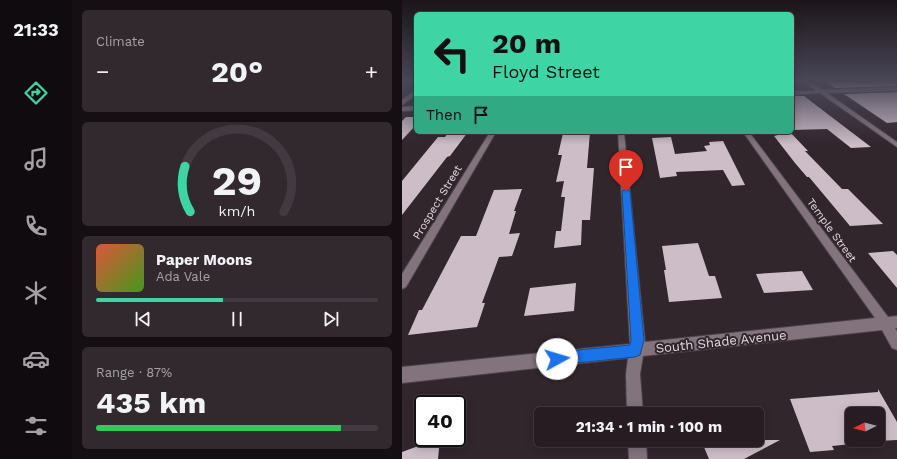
<!DOCTYPE html>
<html lang="en">
<head>
<meta charset="utf-8">
<style>
	:root { --surface:#261c22; --page:#32292f; --text:#f1f3f6; --muted:#a4a1a5; --line:#423a40; --accent:#3ed4a3 }
	body { margin:0; font-family:"Work Sans",sans-serif; background:var(--page); color:var(--text); height:100vh; display:flex; flex-direction:column; font-size:15px; white-space:nowrap }
	* { box-sizing:border-box; margin:0 }
	p { font-size:13px; color:var(--muted) }
	.icon { flex:none; width:22px; height:22px; fill:none; stroke:currentColor; stroke-width:2; stroke-linecap:round; stroke-linejoin:round }
	.map { position:relative; flex:1; overflow:hidden }
	.drawer { display:flex; flex-direction:column; gap:10px; padding:10px; background:#150f13; width:330px }
	.drawer>* { flex:none }
	.hud { position:absolute; left:12px; top:12px; width:380px; height:122px; border-radius:6px; box-shadow:0 2px 10px #0003,0 0 0 1px var(--line); background:#3ed4a3; color:#111; overflow:hidden }
	.needle { width:26px; rotate:264deg }
	.tools { position:absolute; left:443px; top:407px; display:grid; gap:8px }
	.tools a { display:grid; place-items:center; width:40px; height:40px; border-radius:6px; background:var(--surface); box-shadow:0 2px 10px #0003,0 0 0 1px var(--line); font-size:20px }
	.speed { position:absolute; left:12px; top:395px; display:flex; gap:8px; font-size:20px; font-weight:700; text-align:center }
	.speed>* { display:grid; place-content:center; width:52px; height:52px; border-radius:50%; background:var(--surface); box-shadow:0 2px 10px #0003,0 0 0 1px var(--line); line-height:1 }
	.speed .limit { border:2px solid #111; border-radius:6px; background:#fff; color:#111 }
	.pin { position:absolute; display:grid; place-items:center; width:34px; height:34px; color:#fff; margin:-41px -17px; border-radius:50% 50% 50% 0; rotate:-45deg; box-shadow:0 0 4px #0007 }
	.pin .icon { rotate:45deg }
	.me { position:absolute; width:44px; margin:-22px; rotate:84deg; stroke-linejoin:round; filter:drop-shadow(0 0 3px #0008) }
	.turn { display:flex; align-items:center; gap:14px; height:84px; padding:0 12px; font-size:18px }
	.turn .icon { width:52px; height:52px; stroke-width:2.5 }
	.turn b { display:block; font-size:28px; line-height:34px }
	.then { display:flex; align-items:center; height:38px; padding:0 12px; background:#0003; gap:8px; font-size:15px }
	.big { font-size:30px; font-weight:700; line-height:1.1 }
	.drawer .tile { flex:1; display:flex; flex-direction:column; justify-content:center; gap:6px; min-width:0; padding:0 14px; border-radius:6px; background:var(--page) }
	.drawer .dial { align-items:center; gap:0 }
	.dial svg { height:104px; overflow:visible; fill:none; stroke:var(--line); stroke-width:7; stroke-linecap:round; text-anchor:middle }
	.dial text { fill:var(--text); stroke:none }
	.song { display:flex; align-items:center; gap:12px }
	.cover { width:48px; height:48px; border-radius:6px; background:linear-gradient(135deg,hsl(10 70% 55%),hsl(100 70% 35%)) }
	.played { height:4px; border-radius:2px; background:linear-gradient(90deg,var(--accent) 45%,var(--line) 45%) }
	.keys { display:flex; justify-content:space-around; direction:ltr }
	.heat { display:flex; justify-content:space-between; align-items:center; font-size:22px; direction:ltr }
	.charge { height:6px; border-radius:3px; background:linear-gradient(90deg,#34c759 87%,var(--line) 0) }
	.trip { position:absolute; left:132px; top:407px; width:230px; height:40px; border-radius:6px; background:var(--surface); box-shadow:0 2px 10px #0003,0 0 0 1px var(--line); font-weight:700; line-height:40px; text-align:center }
	main { display:flex; flex:1; min-height:0 }
	.dock { display:flex; flex-direction:column; width:72px; justify-content:space-around; align-items:center; background:#0f0b0e; color:var(--muted) }
	.dock .icon { width:28px; height:28px }
	.dock .active { color:var(--accent) }
	.dock b { font-size:18px; color:var(--text) }
	.map>svg:first-child { display:block }
	.building { fill:#cdbdc7 }
	.lines { fill:none; stroke-linecap:round; stroke-linejoin:round }
	.minor-casing { stroke:#4d434a; stroke-width:2 }
	.minor { fill:#82737c; fill-rule:evenodd }
	.route { fill:#1a73e8; stroke:#114b97 }
	.labels { text-anchor:middle; stroke-width:4; stroke-linejoin:round; paint-order:stroke }
	.street-label { font-size:11px; fill:#e1d8de; stroke:#32262d }
	.near-street-label { font-size:13px; fill:#e1d8de; stroke:#32262d }
</style>
</head>
<body>
<main>
<nav class="dock">
<b>21:33</b>
<svg class="icon active" aria-label="directions" viewBox="0 0 24 24"><path d="M12 3l9 9-9 9-9-9zM9 14v-3h6M13 9l2 2-2 2"/></svg>
<svg class="icon" aria-label="music" viewBox="0 0 24 24"><path d="M9 18V5l10-2v13"/><circle cx="6" cy="18" r="3"/><circle cx="16" cy="16" r="3"/></svg>
<svg class="icon" aria-label="phone" viewBox="0 0 24 24"><path d="M5 4h4l2 5-3 2q2 4 5 5l2-3 5 2v4C11 20 4 13 5 4z"/></svg>
<svg class="icon" aria-label="climate" viewBox="0 0 24 24"><path d="M12 3v18M4 7l16 10M4 17L20 7"/></svg>
<svg class="icon" aria-label="car" viewBox="0 0 24 24"><path d="M5 17H2v-5l4-1 3-4h7l3 4 3 1v5h-3M9 17h6M6 11h13"/><circle cx="7" cy="17" r="2"/><circle cx="17" cy="17" r="2"/></svg>
<svg class="icon" aria-label="filters" viewBox="0 0 24 24"><path d="M4 7h16M4 17h16"/><circle cx="9" cy="7" r="2"/><circle cx="15" cy="17" r="2"/></svg>
</nav>
<section class="drawer">
<div class="tile"><p>Climate</p>
<div class="heat"><a>−</a><b class="big">20°</b><a>+</a></div>
</div>
<div class="tile dial"><svg viewBox="0 0 100 80">
<path d="M14 69A42 42 0 1 1 86 69"/>
<path d="M14 69A42 42 0 0 1 10 34" stroke="#3ed4a3"/>
<text x="50" y="56" font-size="32" font-weight="700">29</text>
<text x="50" y="72" font-size="11">km/h</text>
</svg></div>
<div class="tile">
<div class="song"><i class="cover"></i><div><b>Paper Moons</b><p>Ada Vale</p></div></div>
<div class="played"></div>
<div class="keys"><svg class="icon" aria-label="previous" viewBox="0 0 24 24"><path d="M18 5L8 12l10 7zM5 5v14"/></svg><svg class="icon" aria-label="pause" viewBox="0 0 24 24"><path d="M8 5v14M16 5v14"/></svg><svg class="icon" aria-label="next" viewBox="0 0 24 24"><path d="M6 5l10 7-10 7zM19 5v14"/></svg></div>
</div>
<div class="tile"><p>Range · 87%</p><b class="big">435 km</b><div class="charge"></div></div>
</section>
<div class="map">
<svg width="495" height="459" viewBox="0 0 495 459">
	<rect width="100%" height="100%" fill="#32262d"/>
	<g class="building">
		<path d="M422,81H495V86L433,88Z"/>
		<path d="M495,92V122L485,123L442,94Z"/>
		<path d="M390,96H402L469,147L449,148L425,129L390,130Z"/>
		<path d="M4,117H14V125L0,140V121Z"/>
		<path d="M47,132H66L48,156L45,157L0,215V181L36,137H43Z"/>
		<path d="M188,132L185,168H192L188,220H180L179,245L152,248L154,231H159L163,197H159L162,181L154,182L160,155H156L161,133Z"/>
		<path d="M373,132H388L406,151H403L440,189H446L481,224L448,226L407,177H405L393,163L372,136L376,135Z"/>
		<path d="M269,137L273,154L305,151L302,146L308,145L307,142L321,141L343,185L330,186L321,170L274,172L275,176L258,178L250,138Z"/>
		<path d="M120,189L112,211H114L107,234L118,233L110,256L97,257L80,303H83L75,327L6,335L17,310H20L59,236H74L92,190Z"/>
		<path d="M296,243L307,276H313L320,298L267,302L262,270H264L260,246Z"/>
		<path d="M491,251L495,255V288L466,253Z"/>
		<path d="M400,271L411,290L362,293L354,274Z"/>
		<path d="M174,283L172,311L122,316L128,288Z"/>
		<path d="M476,389L495,422V440L476,441V414H450V444L430,446L432,450L408,452L388,399L476,392Z"/>
		<path d="M38,438L36,459H0V452Z"/>
		<path d="M299,440H378L342,459H307Z"/>
	</g>
	<g class="lines">
		<g class="minor-casing">
			<g id="minor">
				<path d="M402,81H407L421,90L495,87V91L425,93L495,142V147L418,93L390,95V91H414Z"/>
				<path d="M14,90V95L0,105V100Z"/>
				<path d="M14,106V110L0,111V107Z"/>
				<path d="M88,132H94L4,287L0,289V274Z"/>
				<path d="M216,132H222L243,342L473,318L341,132H347L486,317L495,316V328H493L495,331V350L490,348L480,330L241,356L238,374L241,414H225L224,374L226,358L0,383V367L228,344Z"/>
				<path d="M226,440H244L245,459H227Z"/>
			</g>
		</g>
		<use href="#minor" class="minor"/>
	</g>
	<linearGradient id="sky" x2="0" y2="1"><stop stop-color="#1c1519"/><stop offset="0.56" stop-color="#494757"/><stop offset="1" stop-color="#494757" stop-opacity="0"/></linearGradient>
	<rect width="495" height="145" fill="url(#sky)"/>
	<path class="route" d="M224,189L228,191L242,340L238,355L233,357L155,365L151,364L149,359L151,354L155,352L228,345L229,340L220,191Z"/>
	<g class="labels">
		<g class="street-label">
			<text transform="translate(35 202) rotate(-59)" y="4">Prospect Street</text>
			<text transform="translate(430 230) rotate(54)" y="4">Temple Street</text>
		</g>
		<g class="near-street-label">
			<text transform="translate(319 341) rotate(-6)" y="5">South Shade Avenue</text>
		</g>
	</g>
</svg>
<div class="tools">
<a><svg class="needle" viewBox="-14 -14 28 28"><path d="M0-13l5 13h-10z" fill="#e53935"/><path d="M0 13l5-13h-10z" fill="#a4a1a5"/></svg></a>
</div>
<div class="speed"><div class="limit">40</div></div>
<div class="pin" style="left:224px;top:191px;background:#d93025"><svg class="icon" aria-label="arrive" viewBox="0 0 24 24"><path d="M6 21V4h12l-3 4 3 4H6"/></svg></div>
<svg class="me" style="left:155px;top:359px" viewBox="-20 -20 40 40"><circle r="19" fill="#fff"/><path d="M0-13L10 11 0 6-10 11z" fill="#1a73e8"/></svg>
<div class="trip">21:34 · 1 min · 100 m</div>
<div class="hud">
<div class="turn"><svg class="icon" aria-label="left" viewBox="0 0 24 24"><path d="M17 20v-9H6M10 6l-5 5 5 5"/></svg><div><b>20 m</b>Floyd Street</div></div>
<div class="then">Then<svg class="icon" aria-label="arrive" viewBox="0 0 24 24"><path d="M6 21V4h12l-3 4 3 4H6"/></svg></div>
</div>
</div>
</main>
</body>
</html>
